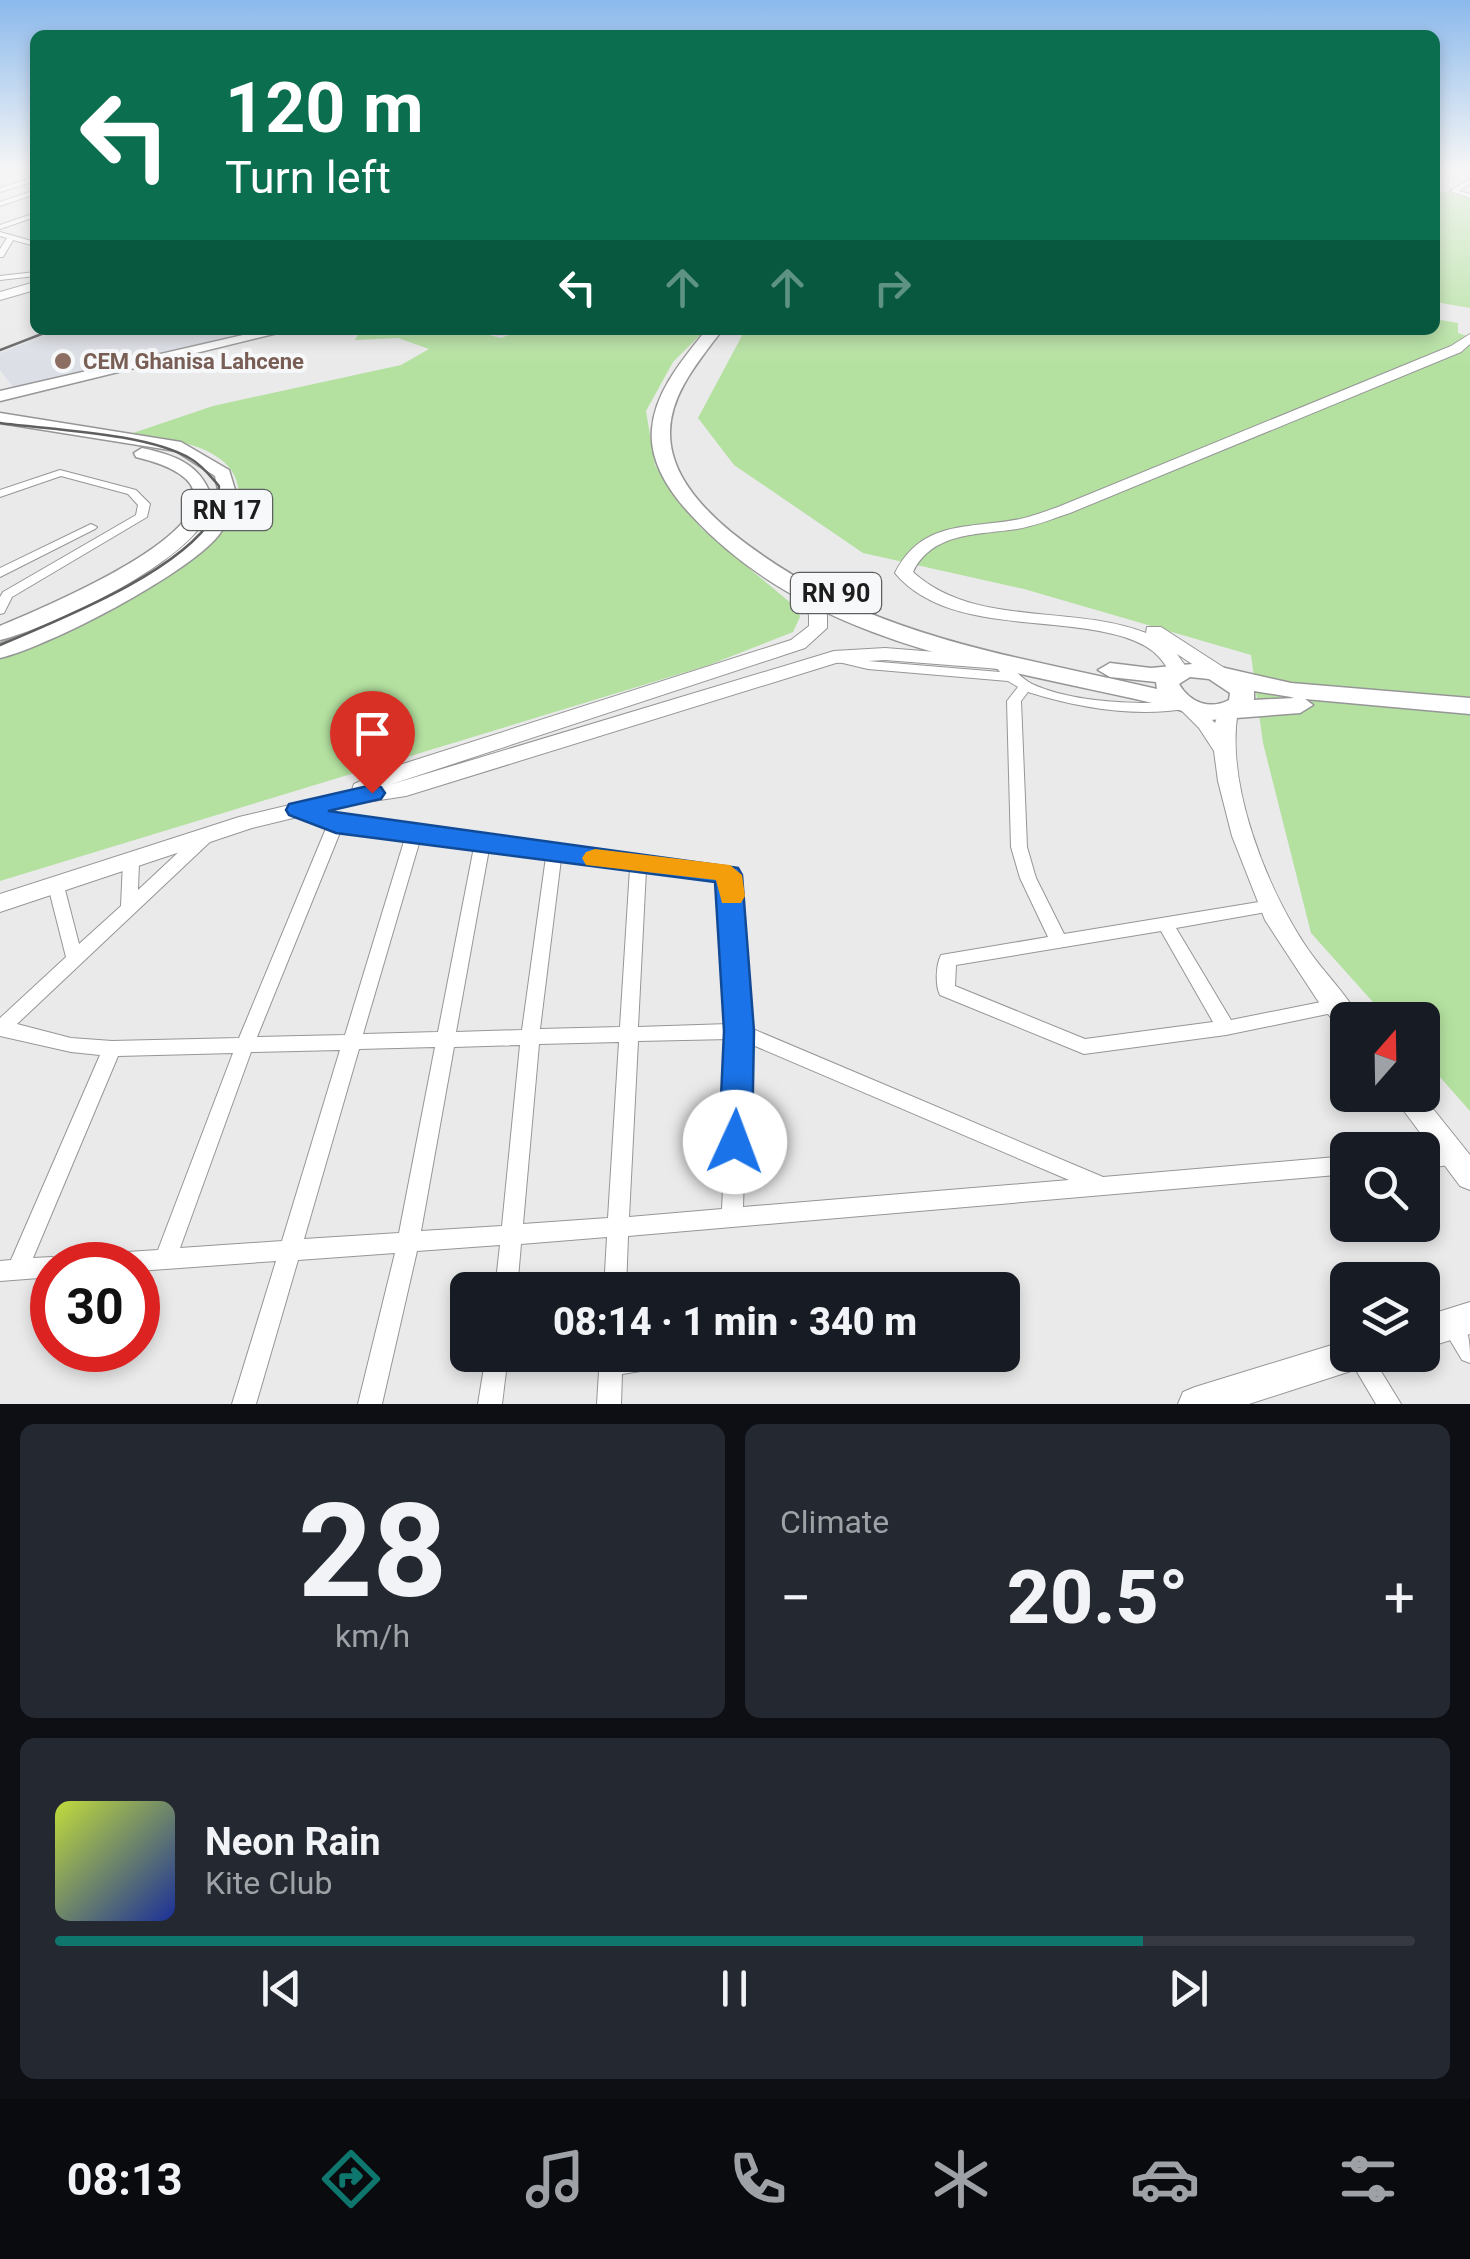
<!DOCTYPE html>
<html lang="en">
<head>
<meta charset="utf-8">
<style>
	:root { --surface:#171b24; --page:#242831; --text:#f1f3f6; --muted:#9ea1a6; --line:#363941; --accent:#0f766e }
	body { margin:0; font-family:Roboto,sans-serif; background:var(--page); color:var(--text); height:100vh; display:flex; flex-direction:column; font-size:38px; white-space:nowrap }
	* { box-sizing:border-box; margin:0 }
	p { font-size:32px; color:var(--muted) }
	.icon { flex:none; width:55px; height:55px; fill:none; stroke:currentColor; stroke-width:2; stroke-linecap:round; stroke-linejoin:round }
	.map { position:relative; height:1404px; overflow:hidden }
	.sheet { display:flex; flex-direction:column; gap:20px; padding:20px; background:#0d0f14; flex:1 }
	.sheet>* { flex:none }
	.banner { position:absolute; left:30px; top:30px; width:1410px; height:305px; border-radius:15px; box-shadow:0 5px 15px #0003; background:#0b6e4f; color:#fff; overflow:hidden }
	.needle { width:65px; rotate:20deg }
	.fabs { position:absolute; left:1330px; top:1002px; display:grid; gap:20px }
	.fabs a { display:grid; place-items:center; width:110px; height:110px; border-radius:15px; background:var(--surface); box-shadow:0 5px 15px #0003; font-size:50px }
	.speed { position:absolute; left:30px; top:1242px; display:flex; gap:20px; font-size:50px; font-weight:700; text-align:center }
	.speed>* { display:grid; place-content:center; width:130px; height:130px; border-radius:50%; background:var(--surface); box-shadow:0 5px 15px #0003; line-height:1 }
	.speed .limit { border:15px solid #d22; background:#fff; color:#111 }
	.pin { position:absolute; display:grid; place-items:center; width:85px; height:85px; color:#fff; margin:-102px -42px; border-radius:50% 50% 50% 0; rotate:-45deg; box-shadow:0 0 10px #0007 }
	.pin .icon { rotate:45deg }
	.me { position:absolute; width:110px; margin:-55px; rotate:2deg; stroke-linejoin:round; filter:drop-shadow(0 0 8px #0008) }
	.turn { display:flex; align-items:center; gap:35px; height:210px; padding:0 30px; font-size:45px }
	.turn .icon { width:130px; height:130px; stroke-width:2.5 }
	.turn b { display:block; font-size:70px; line-height:85px }
	.lanes { display:flex; align-items:center; height:95px; padding:0 30px; background:#0003; justify-content:center; gap:50px; direction:ltr }
	.lanes .off { opacity:.35 }
	.big { font-size:75px; font-weight:800; line-height:1.1 }
	.sheet .widget { flex:1; display:flex; flex-direction:column; justify-content:center; gap:15px; min-width:0; padding:0 35px; border-radius:15px; background:var(--page) }
	.sheet .dial { align-items:center; gap:0 }
	.dial b { font-size:130px; line-height:1 }
	.song { display:flex; align-items:center; gap:30px }
	.cover { width:120px; height:120px; border-radius:15px; background:linear-gradient(135deg,hsl(70 70% 55%),hsl(230 70% 35%)) }
	.played { height:10px; border-radius:5px; background:linear-gradient(90deg,var(--accent) 80%,var(--line) 80%) }
	.keys { display:flex; justify-content:space-around; direction:ltr }
	.heat { display:flex; justify-content:space-between; align-items:center; font-size:55px; direction:ltr }
	.sheet .tiles { flex:1; display:grid; gap:20px; grid-template-columns:1fr 1fr }
	.widget:last-child { grid-column:span 2 }
	.trip { position:absolute; left:450px; top:1272px; width:570px; height:100px; border-radius:15px; background:var(--surface); box-shadow:0 5px 15px #0003; font-weight:800; line-height:100px; text-align:center }
	.menu { display:flex; height:160px; justify-content:space-around; align-items:center; background:#090b0e; color:var(--muted) }
	.menu .icon { width:70px; height:70px }
	.menu .selected { color:var(--accent) }
	.menu b { font-size:45px; color:var(--text) }
	.map>svg:first-child { display:block }
	.built { fill:#dddfe7 }
	.green { fill:#b4e1a0 }
	.lines { fill:none; stroke-linecap:round; stroke-linejoin:round }
	.street-casing { stroke:#969697; stroke-width:2 }
	.secondary-casing { stroke:#969697; stroke-width:2 }
	.primary-casing { stroke:#969697; stroke-width:3 }
	.highway-casing { stroke:#969697; stroke-width:3 }
	.street { fill:#fff; fill-rule:evenodd }
	.secondary { fill:#fff; fill-rule:evenodd }
	.primary { fill:#fff; fill-rule:evenodd }
	.highway { fill:#fff; fill-rule:evenodd }
	.tram { stroke:#5f5f60; stroke-width:2.5 }
	.route { fill:#1a73e8; stroke:#114b97; stroke-width:2.5 }
	.slow { fill:#f59e0b }
	.education-dot { fill:#8d6e63; stroke:#f7f8f9; stroke-width:4 }
	.labels { text-anchor:middle; stroke-width:8; stroke-linejoin:round; paint-order:stroke }
	.far-education-label { font-size:22px; font-weight:bold; fill:#785e54; stroke:#f7f8f9; text-anchor:start }
	.shield { fill:#f7f8f9; stroke:#5e5f60; stroke-width:2.5 }
	.shield-label { font-size:25px; font-weight:bold; fill:#1d1d1e }
</style>
</head>
<body>
<div class="map">
<svg width="1470" height="1404" viewBox="0 0 1470 1404">
	<rect width="100%" height="100%" fill="#eaeaeb"/>
	<path class="built" d="M57,330H260L13,387L0,370V353Z"/>
	<g class="green">
		<path d="M1435,190L1470,198V308L1435,302Z"/>
		<path d="M1435,319L1458,323V333L1470,337V1111L1423,1058L1422,1020H1389L1311,933L1263,743L1251,655L1024,589L863,553L734,465L698,418L745,330H1435Z"/>
		<path d="M361,330H469L501,338L521,330H705L673,362L646,411L655,465L702,529L798,609L800,617L793,632L709,665L0,881V658C55,632 240,561 239,493C237,445 167,439 133,433L213,406L401,365L429,349L398,338L355,340Z"/>
	</g>
	<g class="lines">
		<g class="street-casing">
			<g id="street">
				<path d="M9,168H19L0,176V172Z"/>
				<path d="M35,177V181L0,192V188Z"/>
				<path d="M1470,179V184L1459,191L1470,194V198L1450,191Z"/>
				<path d="M35,190V194L0,206V202Z"/>
				<path d="M35,213V217L0,229V225Z"/>
				<path d="M0,232L35,242V246L13,240L3,257H0V249L7,238L0,236Z"/>
				<path d="M35,272V276L0,280V276Z"/>
				<path d="M60,470L136,490L150,504L147,517L12,597L4,613L0,614V597L3,592L136,515L138,505L128,494L61,476L0,497V490Z"/>
				<path d="M91,524L97,527L95,529L0,577V568Z"/>
				<path d="M835,653L868,661L1000,672L994,664L1001,660C1012,666 1019,677 1032,684C1065,699 1106,702 1142,703C1158,703 1174,700 1190,702L1192,705L1190,708C1137,718 1079,708 1028,692L1021,701L1027,847L1036,878L1064,934L1271,900L1277,902L1279,906L1277,910L1176,928L1231,1020L1336,999L1342,1001L1345,1006L1342,1011L1226,1035L1084,1054L940,995C935,985 936,965 941,955L1048,937L1020,878L1011,847L1007,701L1018,687L1008,681L868,669L830,660L828,657ZM1161,931L1213,1022L1085,1039L955,986L956,965Z"/>
				<path d="M298,804L338,819L478,837L483,836L489,839L734,871L736,875L748,1027L1103,1177L1348,1156V1174L628,1236L626,1290H604L607,1237L521,1244L517,1290H495L500,1245L417,1251L382,1404H358L395,1253L298,1260L256,1404H232L276,1261L138,1271V1265H70L73,1258L81,1255L158,1250L233,1053L118,1056L33,1258L52,1257L60,1260L62,1265H52V1277L0,1281V1261L11,1260L100,1055L71,1052L0,1036V1018L66,957L48,886L50,882H62L64,886L79,944L121,906L123,862L125,858H137L139,862L138,890L200,832H212L214,836L212,840L17,1024L71,1038L112,1041L239,1038L327,826L293,813L290,809L293,805ZM341,830L405,838L345,1035L257,1037ZM420,840L474,847L438,1032L363,1034ZM489,849L546,857L522,1030L456,1032ZM561,859L630,868L620,1027L540,1029ZM646,870L720,880L729,1024L638,1027ZM730,1039L722,1209L629,1217L638,1041ZM619,1042L608,1218L523,1224L539,1044ZM748,1043L1069,1180L743,1207ZM520,1045L502,1226L421,1231L454,1047ZM435,1047L399,1233L304,1239L359,1049ZM340,1050L282,1241L180,1248L251,1052Z"/>
				<path d="M1455,1148L1462,1151L1465,1157L1462,1163L1422,1169V1151Z"/>
				<path d="M1452,1314C1470,1323 1470,1344 1470,1363L1462,1360L1441,1325L1444,1317Z"/>
				<path d="M1348,1353V1355H1371L1401,1404H1376L1347,1355Z"/>
				<path d="M486,1355H508L502,1404H478Z"/>
				<path d="M600,1355H683L680,1363L672,1366L622,1374L621,1404H597Z"/>
			</g>
		</g>
		<g class="secondary-casing">
			<g id="secondary">
				<path d="M35,282V290L0,300V292Z"/>
				<path d="M1470,334V344L1461,352L1070,513C1052,519 1035,526 1017,529C978,535 932,532 913,572C974,628 1073,604 1146,633L1147,627H1161L1226,669L1229,673L1226,677H1212L1177,654L1189,671L1179,677C1168,673 1166,664 1158,656C1149,646 1136,641 1124,637C1054,615 946,634 895,573C922,519 970,529 1020,519C1033,516 1046,511 1058,507L1451,346Z"/>
				<path d="M808,594L814,595L827,615V628L805,648L389,785L834,651L885,648L1000,657L1010,663L1000,669L885,660L836,663L406,796L347,805L252,828L0,912V894L239,817L352,790L354,784L387,769L791,640L809,626V615L799,599Z"/>
				<path d="M1187,700L1194,702L1215,723L1221,707L1228,705L1238,711C1225,783 1266,886 1305,945C1322,971 1346,993 1361,1020H1348V1031L1339,1028L1318,1001L1265,920L1232,836L1218,781L1214,751L1199,728L1177,706Z"/>
				<path d="M1392,1095H1422L1470,1155V1190L1460,1186Z"/>
				<path d="M1470,1302V1334L1422,1349V1317Z"/>
				<path d="M1348,1340V1355H1368L1363,1367L1351,1371L1249,1404H1178L1183,1392L1195,1387Z"/>
			</g>
		</g>
		<g class="primary-casing">
			<g id="primary">
				<path d="M265,330H290L0,401V391Z"/>
				<path d="M0,413L181,442L229,470L239,503C232,514 226,526 218,536C186,575 50,646 0,658V644C78,611 173,576 221,503L215,476L176,451L0,423Z"/>
				<path d="M142,448C173,455 200,463 211,496C209,503 208,512 205,519C182,565 50,628 0,640V626C45,607 310,499 136,457L134,453Z"/>
			</g>
		</g>
		<g class="highway-casing">
			<path id="highway" d="M706,330H722C700,360 671,392 670,431C669,473 701,507 731,532C862,637 1000,652 1157,689L1156,682L1110,677L1098,670L1110,663L1151,668L1203,663L1291,683L1470,698V714L1305,699L1313,705L1300,713L1210,720L1170,707C1004,667 815,649 692,516C670,493 649,462 652,429C655,391 684,358 706,330ZM1190,677L1209,679L1230,693L1229,700C1210,710 1190,703 1179,684ZM1254,691L1291,697L1294,698L1254,700Z"/>
		</g>
		<use href="#street" class="street"/>
		<use href="#secondary" class="secondary"/>
		<use href="#primary" class="primary"/>
		<use href="#highway" class="highway"/>
		<g class="tram">
			<path d="M0,350L52,330"/>
			<path d="M0,423C52,430 147,433 191,459C202,465 211,477 219,486C218,495 218,508 214,516C179,573 60,619 0,645"/>
		</g>
	</g>
	<linearGradient id="sky" x2="0" y2="1"><stop stop-color="#8bb9ec"/><stop offset="0.46" stop-color="#f6f6f6"/><stop offset="1" stop-color="#f6f6f6" stop-opacity="0"/></linearGradient>
	<rect width="1470" height="365" fill="url(#sky)"/>
	<path class="route" d="M372,785L381,787L385,793L381,799L328,811L738,868L742,875L754,1031L752,1142L747,1152L735,1156L724,1152L719,1142L724,1031L715,882L336,833L289,815L286,810L289,804Z"/>
	<path class="slow" d="M595,849L730,865L742,875L745,896L741,903H722L716,880L586,865L582,858L586,852Z"/>
	<circle class="education-dot" cx="63" cy="361" r="10"/>
	<g class="labels">
		<g class="far-education-label">
			<text x="83" y="369">CEM Ghanisa Lahcene</text>
		</g>
		<g class="shield">
			<rect x="182" y="490" width="90" height="40" rx="8"/>
			<rect x="791" y="573" width="90" height="40" rx="8"/>
		</g>
		<g class="shield-label">
			<text x="227" y="519">RN 17</text>
			<text x="836" y="602">RN 90</text>
		</g>
	</g>
</svg>
<div class="fabs">
<a><svg class="needle" viewBox="-14 -14 28 28"><path d="M0-13l5 13h-10z" fill="#e53935"/><path d="M0 13l5-13h-10z" fill="#9ea1a6"/></svg></a>
<a><svg class="icon" aria-label="search" viewBox="0 0 24 24"><circle cx="10" cy="10" r="6"/><path d="M15 15l6 6"/></svg></a>
<a><svg class="icon" aria-label="layers" viewBox="0 0 24 24"><path d="M12 4l9 5-9 5-9-5zM3 14l9 5 9-5"/></svg></a>
</div>
<div class="speed"><div class="limit">30</div></div>
<div class="pin" style="left:372px;top:793px;background:#d93025"><svg class="icon" aria-label="arrive" viewBox="0 0 24 24"><path d="M6 21V4h12l-3 4 3 4H6"/></svg></div>
<svg class="me" style="left:735px;top:1142px" viewBox="-20 -20 40 40"><circle r="19" fill="#fff"/><path d="M0-13L10 11 0 6-10 11z" fill="#1a73e8"/></svg>
<div class="trip">08:14 · 1 min · 340 m</div>
<div class="banner">
<div class="turn"><svg class="icon" aria-label="left" viewBox="0 0 24 24"><path d="M17 20v-9H6M10 6l-5 5 5 5"/></svg><div><b>120 m</b>Turn left</div></div>
<div class="lanes"><svg class="icon" aria-label="left" viewBox="0 0 24 24"><path d="M17 20v-9H6M10 6l-5 5 5 5"/></svg><svg class="icon off" aria-label="ahead" viewBox="0 0 24 24"><path d="M12 20V5M6 11l6-6 6 6"/></svg><svg class="icon off" aria-label="ahead" viewBox="0 0 24 24"><path d="M12 20V5M6 11l6-6 6 6"/></svg><svg class="icon off" aria-label="right" viewBox="0 0 24 24"><path d="M7 20v-9h11M14 6l5 5-5 5"/></svg></div>
</div>
</div>
<section class="sheet">
<div class="tiles">
<div class="widget dial"><b>28</b><p>km/h</p></div>
<div class="widget"><p>Climate</p>
<div class="heat"><a>−</a><b class="big">20.5°</b><a>+</a></div>
</div>
<div class="widget">
<div class="song"><i class="cover"></i><div><b>Neon Rain</b><p>Kite Club</p></div></div>
<div class="played"></div>
<div class="keys"><svg class="icon" aria-label="previous" viewBox="0 0 24 24"><path d="M18 5L8 12l10 7zM5 5v14"/></svg><svg class="icon" aria-label="pause" viewBox="0 0 24 24"><path d="M8 5v14M16 5v14"/></svg><svg class="icon" aria-label="next" viewBox="0 0 24 24"><path d="M6 5l10 7-10 7zM19 5v14"/></svg></div>
</div>
</div>
</section>
<nav class="menu">
<b>08:13</b>
<svg class="icon selected" aria-label="directions" viewBox="0 0 24 24"><path d="M12 3l9 9-9 9-9-9zM9 14v-3h6M13 9l2 2-2 2"/></svg>
<svg class="icon" aria-label="music" viewBox="0 0 24 24"><path d="M9 18V5l10-2v13"/><circle cx="6" cy="18" r="3"/><circle cx="16" cy="16" r="3"/></svg>
<svg class="icon" aria-label="phone" viewBox="0 0 24 24"><path d="M5 4h4l2 5-3 2q2 4 5 5l2-3 5 2v4C11 20 4 13 5 4z"/></svg>
<svg class="icon" aria-label="climate" viewBox="0 0 24 24"><path d="M12 3v18M4 7l16 10M4 17L20 7"/></svg>
<svg class="icon" aria-label="car" viewBox="0 0 24 24"><path d="M5 17H2v-5l4-1 3-4h7l3 4 3 1v5h-3M9 17h6M6 11h13"/><circle cx="7" cy="17" r="2"/><circle cx="17" cy="17" r="2"/></svg>
<svg class="icon" aria-label="filters" viewBox="0 0 24 24"><path d="M4 7h16M4 17h16"/><circle cx="9" cy="7" r="2"/><circle cx="15" cy="17" r="2"/></svg>
</nav>
</body>
</html>
